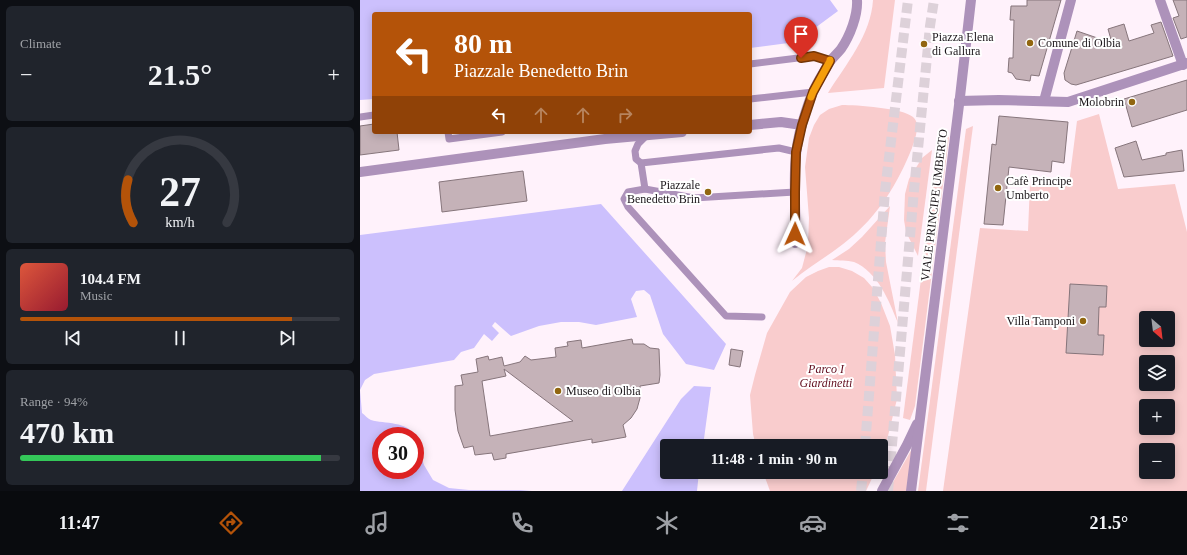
<!DOCTYPE html>
<html lang="en">
<head>
<meta charset="utf-8">
<style>
	:root { --surface:#171b24; --page:#20242c; --text:#f1f3f6; --muted:#9ea1a6; --line:#363941; --accent:#b45309 }
	body { margin:0; font-family:"Times New Roman",serif; background:var(--page); color:var(--text); height:100vh; display:flex; flex-direction:column; font-size:15px; white-space:nowrap }
	* { box-sizing:border-box; margin:0 }
	p { font-size:13px; color:var(--muted) }
	.icon { flex:none; width:22px; height:22px; fill:none; stroke:currentColor; stroke-width:2; stroke-linecap:round; stroke-linejoin:round }
	.map { position:relative; flex:1; overflow:hidden }
	.drawer { display:flex; flex-direction:column; gap:6px; padding:6px; background:#0d0f14; width:360px }
	.drawer>* { flex:none }
	.top-card { position:absolute; left:12px; top:12px; width:380px; height:122px; border-radius:4px; box-shadow:0 2px 10px #0003; background:#b45309; color:#fff; overflow:hidden }
	.needle { width:26px; rotate:152deg }
	.fabs { position:absolute; left:779px; top:311px; display:grid; gap:8px }
	.fabs a { display:grid; place-items:center; width:36px; height:36px; border-radius:4px; background:var(--surface); box-shadow:0 2px 10px #0003; font-size:20px }
	.speed { position:absolute; left:12px; top:427px; display:flex; gap:8px; font-size:20px; font-weight:700; text-align:center }
	.speed>* { display:grid; place-content:center; width:52px; height:52px; border-radius:50%; background:var(--surface); box-shadow:0 2px 10px #0003; line-height:1 }
	.speed .limit { border:6px solid #d22; background:#fff; color:#111 }
	.pin { position:absolute; display:grid; place-items:center; width:34px; height:34px; color:#fff; margin:-41px -17px; border-radius:50% 50% 50% 0; rotate:-45deg; box-shadow:0 0 4px #0007 }
	.pin .icon { rotate:45deg }
	.me { position:absolute; width:44px; margin:-22px; rotate:1deg; stroke-linejoin:round; filter:drop-shadow(0 0 3px #0008) }
	.turn { display:flex; align-items:center; gap:14px; height:84px; padding:0 16px; font-size:18px }
	.turn .icon { width:52px; height:52px; stroke-width:2.5 }
	.turn b { display:block; font-size:28px; line-height:34px }
	.lanes { display:flex; align-items:center; height:38px; padding:0 16px; background:#0003; justify-content:center; gap:20px; direction:ltr }
	.lanes .off { opacity:.35 }
	.big { font-size:30px; font-weight:800; line-height:1.1 }
	.drawer .tile { flex:1; display:flex; flex-direction:column; justify-content:center; gap:6px; min-width:0; padding:0 14px; border-radius:6px; background:var(--page) }
	.drawer .dial { align-items:center; gap:0 }
	.dial svg { height:104px; overflow:visible; fill:none; stroke:var(--line); stroke-width:7; stroke-linecap:round; text-anchor:middle }
	.dial text { fill:var(--text); stroke:none }
	.song { display:flex; align-items:center; gap:12px }
	.cover { width:48px; height:48px; border-radius:6px; background:linear-gradient(135deg,hsl(10 70% 55%),hsl(350 70% 35%)) }
	.played { height:4px; border-radius:2px; background:linear-gradient(90deg,var(--accent) 85%,var(--line) 85%) }
	.keys { display:flex; justify-content:space-around; direction:ltr }
	.heat { display:flex; justify-content:space-between; align-items:center; font-size:22px; direction:ltr }
	.charge { height:6px; border-radius:3px; background:linear-gradient(90deg,#34c759 94%,var(--line) 0) }
	.trip { position:absolute; left:300px; top:439px; width:228px; height:40px; border-radius:4px; background:var(--surface); box-shadow:0 2px 10px #0003; font-weight:800; line-height:40px; text-align:center }
	.tabs { display:flex; height:64px; justify-content:space-around; align-items:center; background:#090b0e; color:var(--muted) }
	.tabs .icon { width:28px; height:28px }
	.tabs .current { color:var(--accent) }
	.tabs b { font-size:18px; color:var(--text) }
	main { display:flex; flex:1; min-height:0 }
	.map>svg:first-child { display:block }
	.green { fill:#f9cccd; fill-rule:evenodd }
	.water { fill:#ccc0fd }
	.building { fill:#c5b2b8; stroke:#86757b; fill-rule:evenodd }
	.lines { fill:none; stroke-linecap:round; stroke-linejoin:round }
	.primary-tunnel { stroke:#ddd1d9; stroke-width:10; stroke-dasharray:10 5; stroke-linecap:butt }
	.service { stroke:#ad92ba; stroke-width:7 }
	.pedestrian { stroke:#ad92ba; stroke-width:10 }
	.minor { stroke:#ad92ba; stroke-width:10 }
	.tertiary { stroke:#ad92ba; stroke-width:10 }
	.route-casing { stroke:#753606; stroke-width:10 }
	.route { stroke:#b45309; stroke-width:7 }
	.slow { stroke:#f59e0b; stroke-width:7 }
	.poi-dot { fill:#91660f; stroke:#fff; stroke-width:1.5 }
	.labels { text-anchor:middle; stroke-width:4; stroke-linejoin:round; paint-order:stroke }
	.poi-label { font-size:12px; fill:#1b161a; stroke:#fff; text-anchor:start }
	.street-label { font-size:12px; fill:#1b161a; stroke:#fff }
	.park-label { font-size:12px; font-style:italic; fill:#610c1d; stroke:#fff }
</style>
</head>
<body>
<main>
<section class="drawer">
<div class="tile"><p>Climate</p>
<div class="heat"><a>−</a><b class="big">21.5°</b><a>+</a></div>
</div>
<div class="tile dial"><svg viewBox="0 0 100 80">
<path d="M14 69A42 42 0 1 1 86 69"/>
<path d="M14 69A42 42 0 0 1 10 36" stroke="#b45309"/>
<text x="50" y="56" font-size="32" font-weight="700">27</text>
<text x="50" y="72" font-size="11">km/h</text>
</svg></div>
<div class="tile">
<div class="song"><i class="cover"></i><div><b>104.4 FM</b><p>Music</p></div></div>
<div class="played"></div>
<div class="keys"><svg class="icon" aria-label="previous" viewBox="0 0 24 24"><path d="M18 5L8 12l10 7zM5 5v14"/></svg><svg class="icon" aria-label="pause" viewBox="0 0 24 24"><path d="M8 5v14M16 5v14"/></svg><svg class="icon" aria-label="next" viewBox="0 0 24 24"><path d="M6 5l10 7-10 7zM19 5v14"/></svg></div>
</div>
<div class="tile"><p>Range · 94%</p><b class="big">470 km</b><div class="charge"></div></div>
</section>
<div class="map">
<svg width="827" height="491" viewBox="0 0 827 491">
	<rect width="100%" height="100%" fill="#fff2fb"/>
	<g class="green">
		<path d="M513,0H535L524,88L468,93C486,64 511,35 513,0Z"/>
		<path d="M482,105C496,105 543,108 553,117C561,123 555,140 552,148C538,183 518,216 488,240C470,255 450,266 432,281L442,268L448,245L449,218L445,167L449,138L454,125L460,115L469,109Z"/>
		<path d="M739,114L758,189L815,184L827,232V491H583L620,228L668,231L670,184L709,183L717,121ZM786,318H808V340H786ZM786,362H808V384H786ZM786,406H808V428H786ZM786,450H808V472H786Z"/>
		<path d="M613,126L566,491H558L606,129Z"/>
		<path d="M589,137L555,406L550,420L543,418L579,140Z"/>
		<path d="M572,150L558,256L546,232L544,220L545,194L549,179L562,158Z"/>
		<path d="M530,206L525,243L526,262L538,323C529,301 518,272 494,262C487,260 479,261 472,260L489,249L502,237Z"/>
		<path d="M469,267H479L492,271L504,278L513,288L521,303L530,326L535,355L537,399L525,448L521,458V446H396L393,434L390,395L395,375L407,333L430,292L446,277L458,271Z"/>
		<path d="M553,447L547,491H528Z"/>
		<path d="M403,472H515L506,491H410Z"/>
	</g>
	<g class="water">
		<path d="M0,0H470L478,11L436,42L390,48V14H14V99L0,100Z"/>
		<path d="M241,204L366,344L354,370L326,364L303,334L290,295L284,290L276,291L271,299L277,317L236,325L219,322H201L179,326L151,336L135,322L132,326L139,333L132,341L124,334L114,348L101,352L94,360L14,374L5,380L0,390L2,413C5,415 8,419 11,420C24,424 49,421 54,436H21V470H55V438L64,465L73,480L89,488L109,490H160L172,491H0V235Z"/>
		<path d="M334,386L351,387L343,446H307V472H339L337,491H262L321,399Z"/>
	</g>
	<g class="building">
		<path d="M667,0H701L679,76L671,75L670,81L656,79L652,73L648,72L649,58H653L654,20H650L651,6H667Z"/>
		<path d="M813,0H827V37L821,39L813,18L819,16Z"/>
		<path d="M801,22L813,56L716,85L711,84L705,80L704,73L717,31L752,43L748,29L764,24L769,41L794,33L791,25Z"/>
		<path d="M827,80V110L772,127L764,99Z"/>
		<path d="M639,116L708,122L704,163L692,161L691,172L649,167L643,225L624,224L632,144L636,145Z"/>
		<path d="M14,124V132H37L39,150L0,155V126Z"/>
		<path d="M776,141L782,160L806,155V153L822,150L824,171L764,177L755,148Z"/>
		<path d="M163,171L167,201L82,212L79,182Z"/>
		<path d="M710,284L747,286L746,307H739L738,335H744L743,355L706,353Z"/>
		<path d="M272,339L273,344H284L290,348L299,349L300,375L299,383L280,386V398L277,409L271,418L263,425L266,437L232,443V439L146,454V458L134,460L132,453L115,455L113,446L104,448L98,431L95,410V386L103,385L101,375L118,372L116,359L128,356L129,360L142,357L144,366L160,362L165,356L171,360L196,357L195,348L208,346L207,342L221,340L222,348ZM144,369L213,421L130,436L122,381L146,376Z"/>
		<path d="M371,349L383,351L380,367L369,365Z"/>
	</g>
	<g class="lines">
		<g class="primary-tunnel">
			<path d="M505,446L525,191L548,0"/>
			<path d="M501,491L503,472"/>
			<path d="M528,491L554,190L570,26L574,0"/>
		</g>
		<g class="service">
			<path d="M390,64L454,56L471,61"/>
			<path d="M390,99L453,92"/>
			<path d="M0,117L14,115"/>
			<path d="M88,132L89,139L142,132"/>
			<path d="M281,163L419,148L436,152"/>
			<path d="M285,189L281,163L276,159L275,151L278,144L287,135"/>
			<path d="M402,317L366,316L268,207L264,199L268,192L285,189L334,198L435,192"/>
		</g>
		<g class="pedestrian">
			<path d="M800,0L823,65"/>
			<path d="M599,101L639,100L708,102L827,63"/>
			<path d="M684,101L711,0"/>
		</g>
		<g class="minor">
			<path d="M390,125L421,122L442,125"/>
			<path d="M0,172L245,139L322,132"/>
			<path d="M435,243C437,204 430,163 442,124C445,114 448,103 453,92C457,82 464,72 469,63C472,58 477,54 481,49C490,36 498,15 497,0"/>
		</g>
		<g class="tertiary">
			<path d="M522,491L547,445L557,424"/>
			<path d="M551,491L600,97L611,0"/>
		</g>
	</g>
	<g class="lines">
		<g class="route-casing">
			<path id="route" d="M435,234V192L436,152L442,125L453,92L470,61L454,56L441,58"/>
		</g>
		<use href="#route" class="route"/>
		<path class="slow" d="M451,97L453,92L470,61V60"/>
	</g>
	<g class="poi-dot">
		<circle cx="670" cy="43" r="4"/>
		<circle cx="564" cy="44" r="4"/>
		<circle cx="772" cy="102" r="4"/>
		<circle cx="638" cy="188" r="4"/>
		<circle cx="348" cy="192" r="4"/>
		<circle cx="723" cy="321" r="4"/>
		<circle cx="198" cy="391" r="4"/>
	</g>
	<g class="labels">
		<g class="poi-label">
			<text x="572" y="41">Piazza Elena<tspan x="572" dy="14">di Gallura</tspan></text>
			<text x="678" y="47">Comune di Olbia</text>
			<text x="764" y="106" text-anchor="end">Molobrin</text>
			<text x="646" y="185">Cafè Principe<tspan x="646" dy="14">Umberto</tspan></text>
			<text x="340" y="189" text-anchor="end">Piazzale<tspan x="340" dy="14">Benedetto Brin</tspan></text>
			<text x="715" y="325" text-anchor="end">Villa Tamponi</text>
			<text x="206" y="395">Museo di Olbia</text>
		</g>
		<g class="street-label">
			<text transform="translate(574 205) rotate(-83)" y="4">VIALE PRINCIPE UMBERTO</text>
		</g>
		<g class="park-label">
			<text x="466" y="373">Parco I<tspan x="466" dy="14">Giardinetti</tspan></text>
		</g>
	</g>
</svg>
<div class="fabs">
<a><svg class="needle" viewBox="-14 -14 28 28"><path d="M0-13l5 13h-10z" fill="#e53935"/><path d="M0 13l5-13h-10z" fill="#9ea1a6"/></svg></a>
<a><svg class="icon" aria-label="layers" viewBox="0 0 24 24"><path d="M12 4l9 5-9 5-9-5zM3 14l9 5 9-5"/></svg></a>
<a>+</a>
<a>−</a>
</div>
<div class="speed"><div class="limit">30</div></div>
<div class="pin" style="left:441px;top:58px;background:#d93025"><svg class="icon" aria-label="arrive" viewBox="0 0 24 24"><path d="M6 21V4h12l-3 4 3 4H6"/></svg></div>
<svg class="me" style="left:435px;top:234px" viewBox="-20 -20 40 40"><path d="M0-17L14 15 0 8-14 15z" fill="#b45309" stroke="#fff" stroke-width="4"/></svg>
<div class="trip">11:48 · 1 min · 90 m</div>
<div class="top-card">
<div class="turn"><svg class="icon" aria-label="left" viewBox="0 0 24 24"><path d="M17 20v-9H6M10 6l-5 5 5 5"/></svg><div><b>80 m</b>Piazzale Benedetto Brin</div></div>
<div class="lanes"><svg class="icon" aria-label="left" viewBox="0 0 24 24"><path d="M17 20v-9H6M10 6l-5 5 5 5"/></svg><svg class="icon off" aria-label="ahead" viewBox="0 0 24 24"><path d="M12 20V5M6 11l6-6 6 6"/></svg><svg class="icon off" aria-label="ahead" viewBox="0 0 24 24"><path d="M12 20V5M6 11l6-6 6 6"/></svg><svg class="icon off" aria-label="right" viewBox="0 0 24 24"><path d="M7 20v-9h11M14 6l5 5-5 5"/></svg></div>
</div>
</div>
</main>
<nav class="tabs">
<b>11:47</b>
<svg class="icon current" aria-label="directions" viewBox="0 0 24 24"><path d="M12 3l9 9-9 9-9-9zM9 14v-3h6M13 9l2 2-2 2"/></svg>
<svg class="icon" aria-label="music" viewBox="0 0 24 24"><path d="M9 18V5l10-2v13"/><circle cx="6" cy="18" r="3"/><circle cx="16" cy="16" r="3"/></svg>
<svg class="icon" aria-label="phone" viewBox="0 0 24 24"><path d="M5 4h4l2 5-3 2q2 4 5 5l2-3 5 2v4C11 20 4 13 5 4z"/></svg>
<svg class="icon" aria-label="climate" viewBox="0 0 24 24"><path d="M12 3v18M4 7l16 10M4 17L20 7"/></svg>
<svg class="icon" aria-label="car" viewBox="0 0 24 24"><path d="M5 17H2v-5l4-1 3-4h7l3 4 3 1v5h-3M9 17h6M6 11h13"/><circle cx="7" cy="17" r="2"/><circle cx="17" cy="17" r="2"/></svg>
<svg class="icon" aria-label="filters" viewBox="0 0 24 24"><path d="M4 7h16M4 17h16"/><circle cx="9" cy="7" r="2"/><circle cx="15" cy="17" r="2"/></svg>
<b>21.5°</b>
</nav>
</body>
</html>
